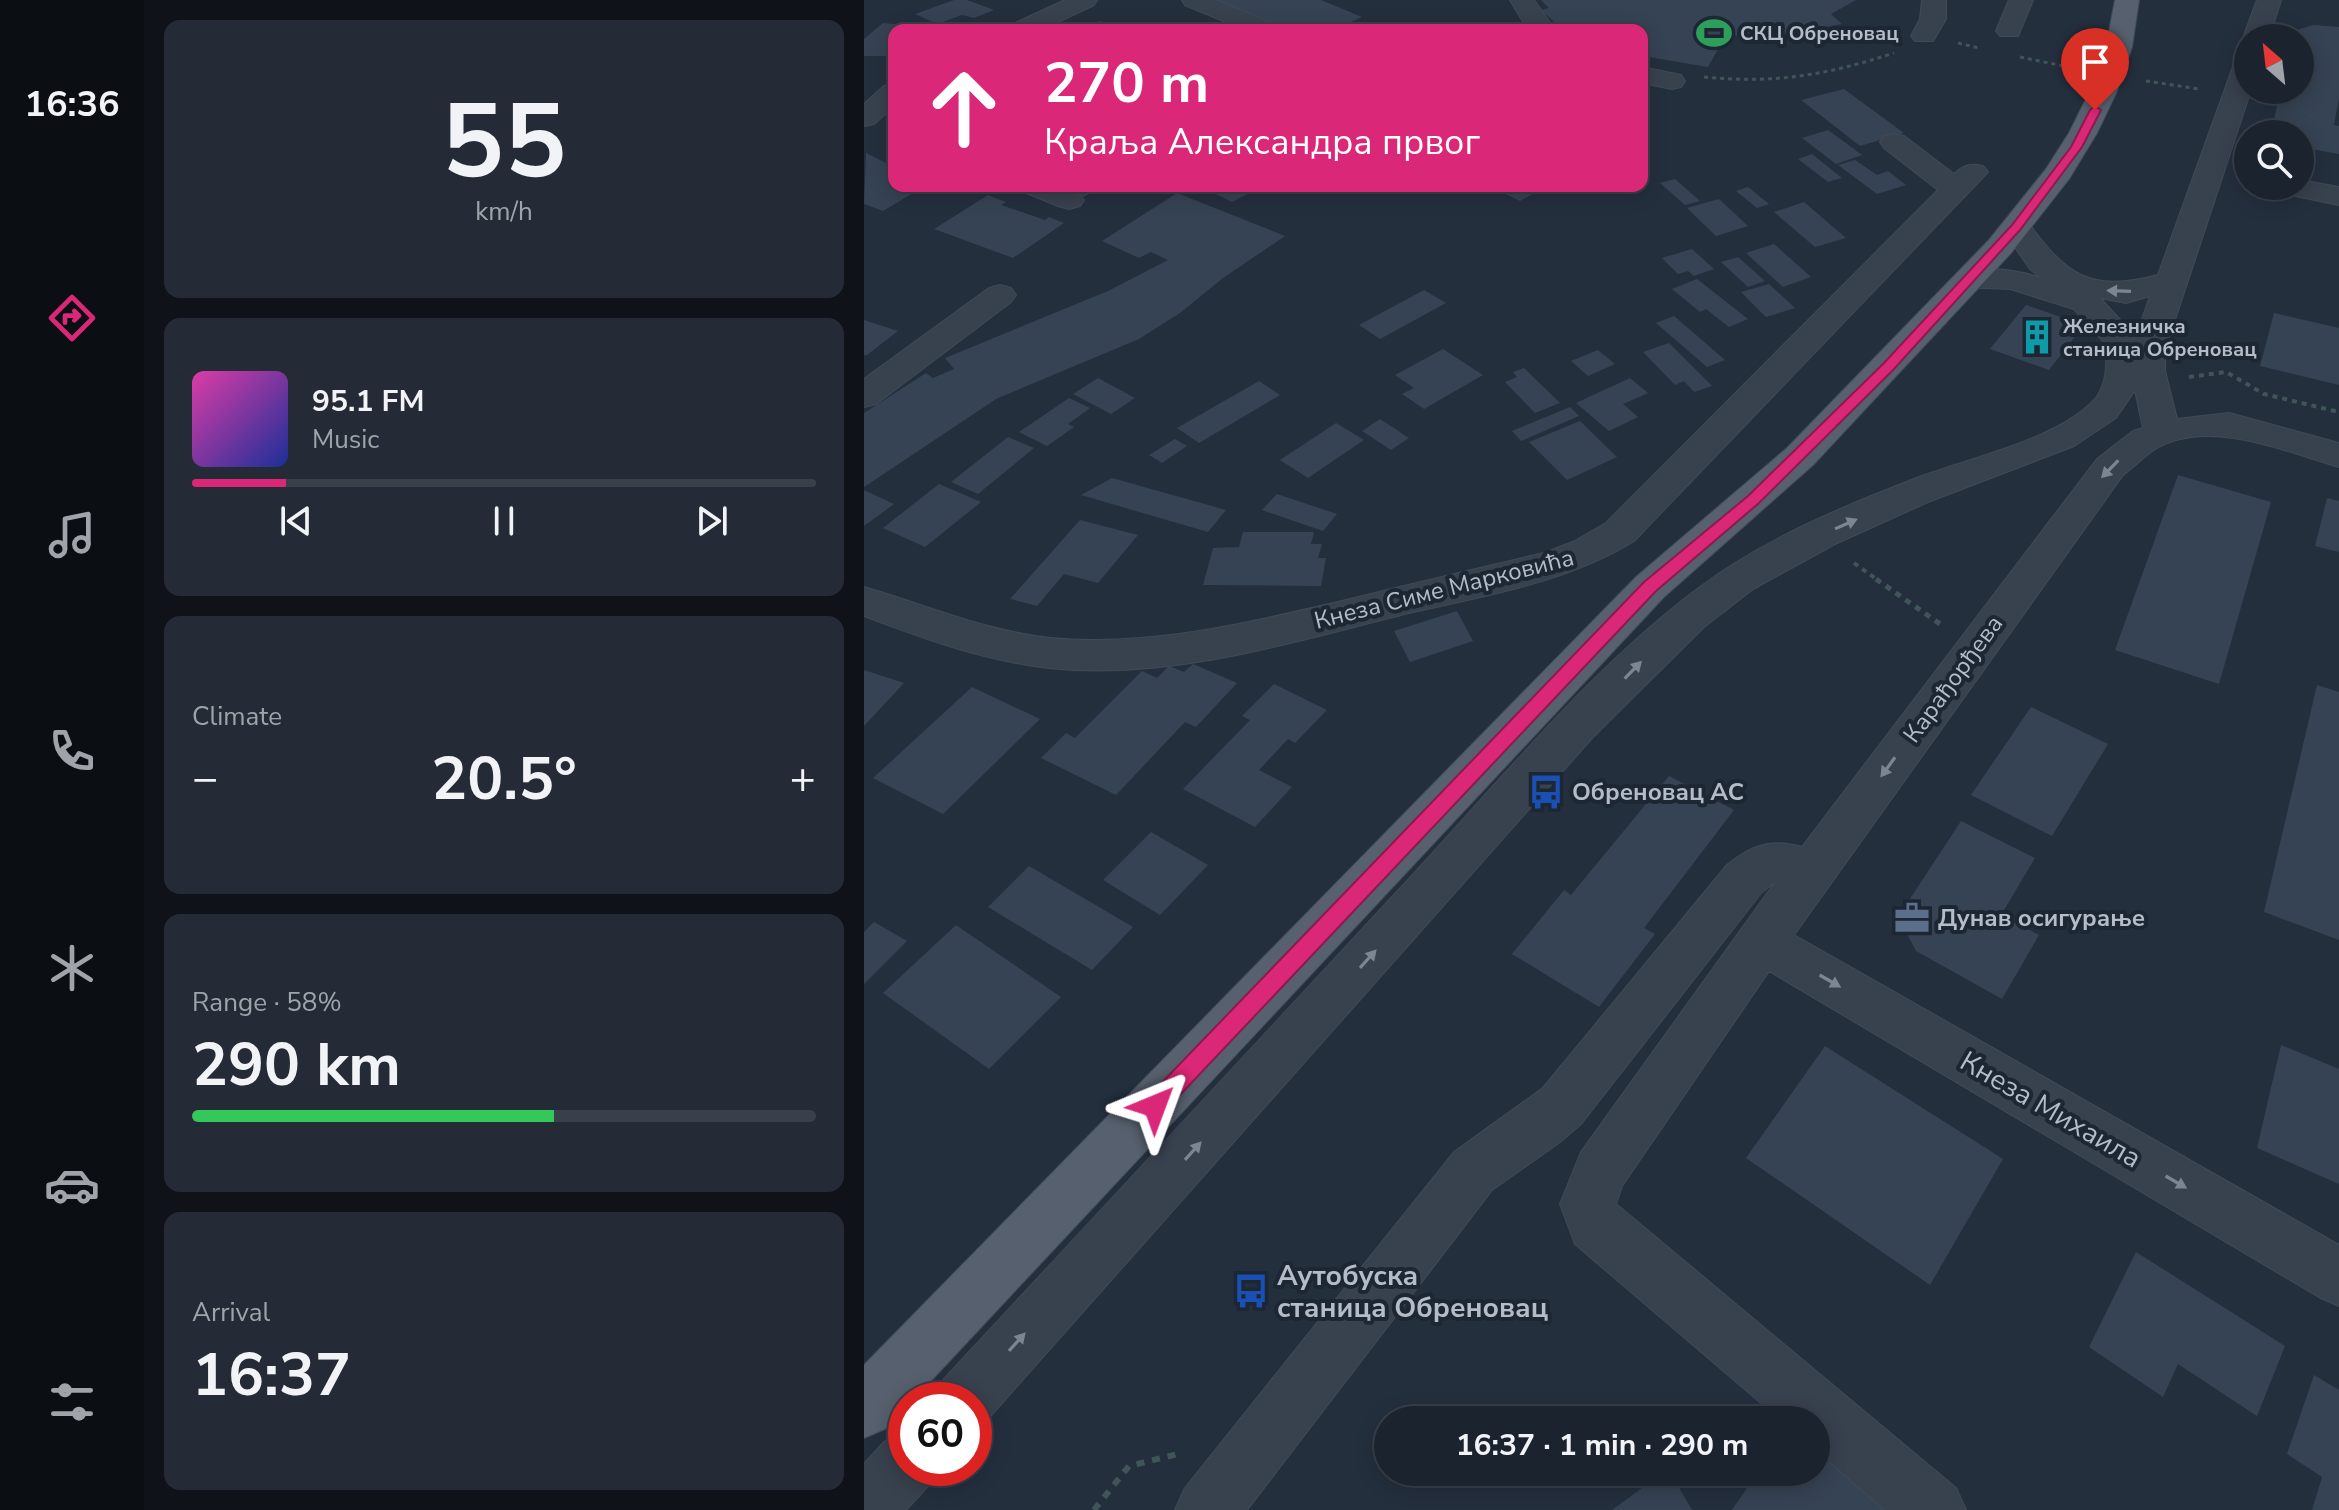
<!DOCTYPE html>
<html lang="en">
<head>
<meta charset="utf-8">
<style>
	:root { --surface:#1b232e; --page:#242b36; --text:#f1f3f6; --muted:#a0a4aa; --line:#39404a; --accent:#db2777 }
	body { margin:0; font-family:"Nunito Sans",sans-serif; background:var(--page); color:var(--text); height:100vh; display:flex; flex-direction:column; font-size:30px; white-space:nowrap }
	* { box-sizing:border-box; margin:0 }
	p { font-size:26px; color:var(--muted) }
	.icon { flex:none; width:44px; height:44px; fill:none; stroke:currentColor; stroke-width:2; stroke-linecap:round; stroke-linejoin:round }
	.map { position:relative; flex:1; overflow:hidden }
	.sheet { display:flex; flex-direction:column; gap:20px; padding:20px; background:#0f1319; width:720px }
	.sheet>* { flex:none }
	.hud { position:absolute; left:24px; top:24px; width:760px; height:168px; border-radius:16px; box-shadow:0 4px 20px #0003,0 0 0 2px var(--line); background:#db2777; color:#fff; overflow:hidden }
	.needle { width:52px; rotate:332deg }
	.buttons { position:absolute; left:1370px; top:24px; display:grid; gap:16px }
	.buttons a { display:grid; place-items:center; width:80px; height:80px; border-radius:50%; background:var(--surface); box-shadow:0 4px 20px #0003,0 0 0 2px var(--line); font-size:40px }
	.speed { position:absolute; left:24px; top:1382px; display:flex; gap:16px; font-size:40px; font-weight:700; text-align:center }
	.speed>* { display:grid; place-content:center; width:104px; height:104px; border-radius:50%; background:var(--surface); box-shadow:0 4px 20px #0003,0 0 0 2px var(--line); line-height:1 }
	.speed .limit { border:12px solid #d22; background:#fff; color:#111 }
	.pin { position:absolute; display:grid; place-items:center; width:68px; height:68px; color:#fff; margin:-82px -34px; border-radius:50% 50% 50% 0; rotate:-45deg; box-shadow:0 0 8px #0007 }
	.pin .icon { rotate:45deg }
	.me { position:absolute; width:88px; margin:-44px; rotate:44deg; stroke-linejoin:round; filter:drop-shadow(0 0 6px #0008) }
	.turn { display:flex; align-items:center; gap:28px; height:168px; padding:0 24px; font-size:36px }
	.turn .icon { width:104px; height:104px; stroke-width:2.5 }
	.turn b { display:block; font-size:56px; line-height:68px }
	.big { font-size:60px; font-weight:700; line-height:1.1 }
	.sheet .widget { flex:1; display:flex; flex-direction:column; justify-content:center; gap:12px; min-width:0; padding:0 28px; border-radius:16px; background:var(--page) }
	.sheet .dial { align-items:center; gap:0 }
	.dial b { font-size:104px; line-height:1 }
	.song { display:flex; align-items:center; gap:24px }
	.cover { width:96px; height:96px; border-radius:12px; background:linear-gradient(135deg,hsl(320 70% 55%),hsl(230 70% 35%)) }
	.played { height:8px; border-radius:4px; background:linear-gradient(90deg,var(--accent) 15%,var(--line) 15%) }
	.keys { display:flex; justify-content:space-around; direction:ltr }
	.heat { display:flex; justify-content:space-between; align-items:center; font-size:44px; direction:ltr }
	.charge { height:12px; border-radius:6px; background:linear-gradient(90deg,#34c759 58%,var(--line) 0) }
	.trip { position:absolute; left:510px; top:1406px; width:456px; height:80px; border-radius:40px; background:var(--surface); box-shadow:0 4px 20px #0003,0 0 0 2px var(--line); font-weight:700; line-height:80px; text-align:center }
	main { display:flex; flex:1; min-height:0 }
	.menu { display:flex; flex-direction:column; width:144px; justify-content:space-around; align-items:center; background:#0b0e12; color:var(--muted) }
	.menu .icon { width:56px; height:56px }
	.menu .selected { color:var(--accent) }
	.menu b { font-size:36px; color:var(--text) }
	.map>svg:first-child { display:block }
	.building { fill:#364354 }
	.lines { fill:none; stroke-linecap:round; stroke-linejoin:round }
	.minor-casing { stroke:#414a57; stroke-width:2 }
	.major-casing { stroke:#414a57; stroke-width:2 }
	.path-far3 { stroke:#3f5557; stroke-width:3; stroke-dasharray:4 4; stroke-linecap:butt }
	.path-far2 { stroke:#3f5557; stroke-width:4; stroke-dasharray:5 5; stroke-linecap:butt }
	.path-far1 { stroke:#3f5557; stroke-width:5; stroke-dasharray:6 6; stroke-linecap:butt }
	.path { stroke:#3f5557; stroke-width:6; stroke-dasharray:8 8; stroke-linecap:butt }
	.minor { fill:#38414e; fill-rule:evenodd }
	.major { fill:#56606e; fill-rule:evenodd }
	.oneway { fill:#7c8592 }
	.route { fill:#db2777; stroke:#8e194d; stroke-width:2 }
	.labels { text-anchor:middle; stroke-width:8; stroke-linejoin:round; paint-order:stroke }
	.far-poi-label { font-size:20px; font-weight:bold; fill:#b4bcc9; stroke:#1d2633; text-anchor:start }
	.street-label { font-size:24px; fill:#b4bcc9; stroke:#1d2633 }
	.poi-label { font-size:24px; font-weight:bold; fill:#b4bcc9; stroke:#1d2633; text-anchor:start }
	.near-street-label { font-size:28px; fill:#b4bcc9; stroke:#1d2633 }
	.near-poi-label { font-size:28px; font-weight:bold; fill:#b4bcc9; stroke:#1d2633; text-anchor:start }
</style>
</head>
<body>
<main>
<nav class="menu">
<b>16:36</b>
<svg class="icon selected" aria-label="directions" viewBox="0 0 24 24"><path d="M12 3l9 9-9 9-9-9zM9 14v-3h6M13 9l2 2-2 2"/></svg>
<svg class="icon" aria-label="music" viewBox="0 0 24 24"><path d="M9 18V5l10-2v13"/><circle cx="6" cy="18" r="3"/><circle cx="16" cy="16" r="3"/></svg>
<svg class="icon" aria-label="phone" viewBox="0 0 24 24"><path d="M5 4h4l2 5-3 2q2 4 5 5l2-3 5 2v4C11 20 4 13 5 4z"/></svg>
<svg class="icon" aria-label="climate" viewBox="0 0 24 24"><path d="M12 3v18M4 7l16 10M4 17L20 7"/></svg>
<svg class="icon" aria-label="car" viewBox="0 0 24 24"><path d="M5 17H2v-5l4-1 3-4h7l3 4 3 1v5h-3M9 17h6M6 11h13"/><circle cx="7" cy="17" r="2"/><circle cx="17" cy="17" r="2"/></svg>
<svg class="icon" aria-label="filters" viewBox="0 0 24 24"><path d="M4 7h16M4 17h16"/><circle cx="9" cy="7" r="2"/><circle cx="15" cy="17" r="2"/></svg>
</nav>
<section class="sheet">
<div class="widget dial"><b>55</b><p>km/h</p></div>
<div class="widget">
<div class="song"><i class="cover"></i><div><b>95.1 FM</b><p>Music</p></div></div>
<div class="played"></div>
<div class="keys"><svg class="icon" aria-label="previous" viewBox="0 0 24 24"><path d="M18 5L8 12l10 7zM5 5v14"/></svg><svg class="icon" aria-label="pause" viewBox="0 0 24 24"><path d="M8 5v14M16 5v14"/></svg><svg class="icon" aria-label="next" viewBox="0 0 24 24"><path d="M6 5l10 7-10 7zM19 5v14"/></svg></div>
</div>
<div class="widget"><p>Climate</p>
<div class="heat"><a>−</a><b class="big">20.5°</b><a>+</a></div>
</div>
<div class="widget"><p>Range · 58%</p><b class="big">290 km</b><div class="charge"></div></div>
<div class="widget"><p>Arrival</p><b class="big">16:37</b></div>
</section>
<div class="map">
<svg width="1475" height="1510" viewBox="0 0 1475 1510">
	<rect width="100%" height="100%" fill="#242f3e"/>
	<g class="building">
		<path d="M90,0H103L130,10L110,18L98,15L73,24L51,14Z"/>
		<path d="M349,0H457L498,17L470,30H419Z"/>
		<path d="M677,0H992L967,14L978,24L909,37L862,35L844,67L785,57L778,61V30H699L677,10L685,8Z"/>
		<path d="M236,21L252,27L216,30Z"/>
		<path d="M19,23L70,28V30H30V56H0V39Z"/>
		<path d="M1449,25L1475,27V98L1470,125L1475,126V154L1436,147V134H1410L1407,131L1417,90H1436V38H1428L1430,31Z"/>
		<path d="M980,89L1040,133L996,146L937,100Z"/>
		<path d="M964,130L998,155L972,164L938,138Z"/>
		<path d="M2,153L30,167V186H61L19,211L0,204Z"/>
		<path d="M948,154L978,178L964,182L934,159Z"/>
		<path d="M991,160L1013,175L1024,171L1042,185L1013,194L974,165Z"/>
		<path d="M811,179L836,201L821,205L796,183Z"/>
		<path d="M210,186H239L220,197L203,190Z"/>
		<path d="M359,186H399L368,202L348,192Z"/>
		<path d="M625,186H682L656,201Z"/>
		<path d="M884,187L905,204L893,208L872,191Z"/>
		<path d="M313,193L421,236L359,278L316,313L275,339L132,399L0,487V413L62,373L69,378L90,369L81,358L244,291L304,260L287,252L275,258L238,241Z"/>
		<path d="M124,195L142,202L137,205L181,220L185,217L200,223L149,258L70,229Z"/>
		<path d="M855,199L884,226L852,236L823,208Z"/>
		<path d="M940,202L982,238L951,247L910,212Z"/>
		<path d="M910,244L947,277L919,287L882,253Z"/>
		<path d="M828,249L850,269L830,276L824,271L814,274L798,258Z"/>
		<path d="M874,257L901,281L884,287L857,262Z"/>
		<path d="M833,279L884,319L865,327L842,309L836,312L808,289Z"/>
		<path d="M905,284L931,308L902,317L877,292Z"/>
		<path d="M560,290L582,303L516,339L495,325Z"/>
		<path d="M1162,305L1220,325L1185,370L1126,349Z"/>
		<path d="M1410,313L1475,328V385L1396,366Z"/>
		<path d="M810,316L861,360L843,367L792,323Z"/>
		<path d="M0,320L34,331L3,355H0Z"/>
		<path d="M805,343L848,386L830,392L820,381L811,385L779,352Z"/>
		<path d="M579,349L619,375L560,409L538,394L550,388L531,375Z"/>
		<path d="M734,350L751,364L724,376L707,361Z"/>
		<path d="M660,368L696,403L671,413L641,382L653,377L649,372Z"/>
		<path d="M234,378L271,398L247,414L209,394Z"/>
		<path d="M766,378L784,393L759,404L774,417L745,431L712,403Z"/>
		<path d="M395,381L416,395L335,443L313,428Z"/>
		<path d="M205,398L226,408L204,424L210,427L183,446L155,432Z"/>
		<path d="M706,407L715,416L657,441L648,431Z"/>
		<path d="M516,419L545,438L527,450L498,431Z"/>
		<path d="M716,421L753,457L703,480L665,442Z"/>
		<path d="M472,423L500,440L444,478L416,460Z"/>
		<path d="M144,437L170,448L114,494L87,482Z"/>
		<path d="M311,439L323,446L298,463L285,455Z"/>
		<path d="M1314,475L1407,502L1355,684L1251,650Z"/>
		<path d="M248,478L362,510L344,532L217,495Z"/>
		<path d="M75,484L117,502L61,547L19,528Z"/>
		<path d="M0,490L30,504L0,526Z"/>
		<path d="M413,494L473,514L459,531L398,510Z"/>
		<path d="M1463,498L1475,501V552L1451,546Z"/>
		<path d="M216,520L274,535L234,583L200,574L173,606L146,599Z"/>
		<path d="M379,532H450L447,544H458L454,558H462L457,586L339,585L349,548L375,547Z"/>
		<path d="M593,611L609,641L546,662L530,631Z"/>
		<path d="M329,664L373,683L332,727L321,722L252,795L177,758L202,733L211,738L278,671L293,678L305,666L320,672Z"/>
		<path d="M0,670L40,683L0,726Z"/>
		<path d="M410,684L463,710L431,743L424,739L395,770L428,787L391,827L319,789L386,720L378,716Z"/>
		<path d="M1453,685L1475,692V940L1400,912Z"/>
		<path d="M108,687L176,719L79,814L9,778Z"/>
		<path d="M1167,707L1244,744L1188,836L1107,795Z"/>
		<path d="M805,776L870,810L780,928L791,934L735,1007L648,954L700,890L707,895Z"/>
		<path d="M1097,821L1171,858L1137,915L1175,935L1138,999L1052,951L1034,917Z"/>
		<path d="M287,832L344,865L296,915L239,880Z"/>
		<path d="M165,866L269,927L228,970L124,907Z"/>
		<path d="M10,922L43,941L0,984V932Z"/>
		<path d="M92,925L197,997L125,1069L19,993Z"/>
		<path d="M1417,1045L1475,1069V1184L1393,1148Z"/>
		<path d="M961,1046L1139,1159L1066,1285L882,1158Z"/>
		<path d="M1272,1252L1421,1346L1393,1416L1314,1364L1299,1397L1225,1347Z"/>
		<path d="M1450,1375L1475,1390V1510H1448L1458,1477L1423,1454Z"/>
		<path d="M952,1450L1022,1510H868L894,1472H952Z"/>
		<path d="M800,1472H806L828,1510H748Z"/>
	</g>
	<g class="lines">
		<g class="minor-casing">
			<g id="minor">
				<path d="M201,0H233L230,5L177,30H143L147,25Z"/>
				<path d="M318,0H352L412,25L416,30H381L321,5Z"/>
				<path d="M646,0H670L691,30H664Z"/>
				<path d="M1058,0H1082V19L1069,41H1051L1047,36L1056,19Z"/>
				<path d="M1145,0H1169L1154,36H1136L1132,31Z"/>
				<path d="M1393,0H1417L1405,38H1384V44L1379,38Z"/>
				<path d="M1384,53V90H1387L1301,350V371L1313,419L1365,413L1475,443V467C1422,452 1346,418 1293,448C1281,455 1270,467 1259,475L930,935L1475,1245V1306L1455,1297L905,971L758,1186L752,1204L1092,1488L1102,1510H1021L952,1450V1420H917L711,1244L696,1204L717,1152L912,881L897,893L717,1124L696,1142L628,1190L383,1510H311L321,1488L590,1152L679,1088L863,865C887,845 908,838 938,847L1233,459L1269,431L1279,428L1271,390L1252,418L1210,446L1064,502L971,544L889,589L840,627L729,737L122,1421L110,1427V1400H71L80,1379C234,1213 388,1047 543,881C634,783 729,666 836,587C902,538 982,505 1058,476C1106,458 1198,438 1232,398C1243,384 1243,362 1242,344L1210,309L1146,289L1095,287L1090,280L1095,273C1122,266 1150,269 1177,278L1166,269L1137,227L1141,221L1152,218L1163,221C1202,275 1225,293 1294,275L1371,61L1375,55ZM1286,296L1272,337L1236,298L1262,303Z"/>
				<path d="M778,67L817,75L821,81L817,87L808,89L778,83Z"/>
				<path d="M30,84V106L10,124L0,126V104L20,86Z"/>
				<path d="M1030,134L1040,136L1090,174C1100,165 1106,163 1119,166L1124,172L770,541C702,583 622,595 545,613C436,640 325,675 211,670C138,667 68,642 0,616V587C62,605 121,631 186,638C284,647 380,624 474,602C542,585 611,569 680,553L709,542L742,523L1074,190L1020,148L1016,142L1020,136Z"/>
				<path d="M1436,180L1475,187V205L1412,192L1407,186H1436Z"/>
				<path d="M155,186C176,186 207,181 220,200L216,206L205,209L194,206L160,192Z"/>
				<path d="M136,285L147,288L152,295L147,302L12,404L0,407V379L125,288Z"/>
				<path d="M42,1433V1468H71L64,1486L42,1510H0V1464L20,1442Z"/>
			</g>
		</g>
		<g class="major-casing">
			<path id="major" d="M1251,0H1275L1268,47L1253,91L1233,133L1205,179L1147,253L949,465L800,597L49,1400H42V1408L21,1429L0,1438V1365L772,577L923,448L1125,240L1182,169L1205,133L1226,91L1242,47Z"/>
		</g>
		<g class="path-far3">
			<path d="M1094,43L1115,48"/>
			<path d="M1156,57L1209,68"/>
			<path d="M840,77C911,84 963,75 1030,53"/>
			<path d="M1282,81L1335,89"/>
		</g>
		<g class="path-far2">
			<path d="M1325,377L1362,372L1400,394L1475,412"/>
			<path d="M990,563L1015,581"/>
		</g>
		<path class="path-far1" d="M1012,579L1076,624"/>
		<path class="path" d="M230,1510L265,1466L318,1453"/>
		<use href="#minor" class="minor"/>
		<use href="#major" class="major"/>
	</g>
	<defs><path id="oneway-solid" d="M-6-.8H1V-3.2L6.5 0L1 3.2V.8H-6Z" transform="scale(2)"/></defs>
	<g class="oneway">
		<use href="#oneway-solid" transform="translate(1255 291) rotate(-178)"/>
		<use href="#oneway-solid" transform="translate(1246 469) rotate(134)"/>
		<use href="#oneway-solid" transform="translate(982 524) rotate(-24)"/>
		<use href="#oneway-solid" transform="translate(769 670) rotate(-46)"/>
		<use href="#oneway-solid" transform="translate(1024 767) rotate(126)"/>
		<use href="#oneway-solid" transform="translate(504 959) rotate(-48)"/>
		<use href="#oneway-solid" transform="translate(966 981) rotate(30)"/>
		<use href="#oneway-solid" transform="translate(329 1151) rotate(-48)"/>
		<use href="#oneway-solid" transform="translate(1312 1182) rotate(30)"/>
		<use href="#oneway-solid" transform="translate(153 1342) rotate(-48)"/>
	</g>
	<path class="route" d="M1231,106L1237,110L1218,147L1156,230L1030,369L895,503L792,591L299,1113L291,1116L283,1113L280,1106L283,1098L780,582L884,496L1020,363L1148,225L1207,147L1226,110Z"/>
	<defs>
		<g id="stadium-bare" transform="scale(2.76)"><path d="M0-5a6.5 5 0 1 0 0 10a6.5 5 0 1 0 0-10ZM-3.5-1.8h7v3.6h-7Z" fill="#2e9e5b" stroke="#1d2633" stroke-width="2.5" paint-order="stroke"/></g>
		<g id="building-bare" transform="scale(2.76)"><path d="M-4-6H4V6H1V3H-1V6H-4ZM-2.5-4.3h1.7v1.8h-1.7ZM.8-4.3h1.7v1.8H.8ZM-2.5-1h1.7V.8h-1.7ZM.8-1h1.7V.8H.8Z" fill="#0f9aa8" stroke="#1d2633" stroke-width="2.5" paint-order="stroke"/></g>
		<g id="bus-bare" transform="scale(2.76)"><path d="M-5-6H5V4H4V6H2V4H-2V6H-4V4H-5ZM-3.5-4V0h7V-4ZM-3.5 1.2v1.5H-2V1.2ZM2 1.2v1.5H3.5V1.2Z" fill="#1a4fb4" stroke="#1d2633" stroke-width="2.5" paint-order="stroke"/></g>
		<g id="office-bare" transform="scale(2.76)"><path d="M-6-3h4V-5.5h4V-3h4V5H-6ZM-1-4.5V-3h2v-1.5ZM-6 0V1H6V0Z" fill="#5c6f8a" stroke="#1d2633" stroke-width="2.5" paint-order="stroke"/></g>
	</defs>
	<g fill-rule="evenodd">
		<use href="#stadium-bare" x="850" y="33"/>
		<use href="#building-bare" x="1173" y="337"/>
		<use href="#bus-bare" x="682" y="792"/>
		<use href="#office-bare" x="1048" y="918"/>
		<use href="#bus-bare" x="387" y="1291"/>
	</g>
	<g class="labels">
		<g class="far-poi-label">
			<text x="876" y="40">СКЦ Обреновац</text>
			<text x="1199" y="333">Железничка<tspan x="1199" dy="23">станица Обреновац</tspan></text>
		</g>
		<g class="street-label">
			<text transform="translate(580 589) rotate(-14)" y="8">Кнеза Симе Марковића</text>
			<text transform="translate(1089 679) rotate(-54)" y="8">Карађорђева</text>
		</g>
		<g class="poi-label">
			<text x="708" y="800">Обреновац АС</text>
			<text x="1074" y="926">Дунав осигурање</text>
		</g>
		<g class="near-street-label">
			<text transform="translate(1187 1109) rotate(30)" y="10">Кнеза Михаила</text>
		</g>
		<g class="near-poi-label">
			<text x="413" y="1285">Аутобуска<tspan x="413" dy="32">станица Обреновац</tspan></text>
		</g>
	</g>
</svg>
<div class="buttons">
<a><svg class="needle" viewBox="-14 -14 28 28"><path d="M0-13l5 13h-10z" fill="#e53935"/><path d="M0 13l5-13h-10z" fill="#a0a4aa"/></svg></a>
<a><svg class="icon" aria-label="search" viewBox="0 0 24 24"><circle cx="10" cy="10" r="6"/><path d="M15 15l6 6"/></svg></a>
</div>
<div class="speed"><div class="limit">60</div></div>
<div class="pin" style="left:1231px;top:110px;background:#d93025"><svg class="icon" aria-label="arrive" viewBox="0 0 24 24"><path d="M6 21V4h12l-3 4 3 4H6"/></svg></div>
<svg class="me" style="left:291px;top:1106px" viewBox="-20 -20 40 40"><path d="M0-17L14 15 0 8-14 15z" fill="#db2777" stroke="#fff" stroke-width="4"/></svg>
<div class="trip">16:37 · 1 min · 290 m</div>
<div class="hud">
<div class="turn"><svg class="icon" aria-label="ahead" viewBox="0 0 24 24"><path d="M12 20V5M6 11l6-6 6 6"/></svg><div><b>270 m</b>Краља Александра првог</div></div>
</div>
</div>
</main>
</body>
</html>
